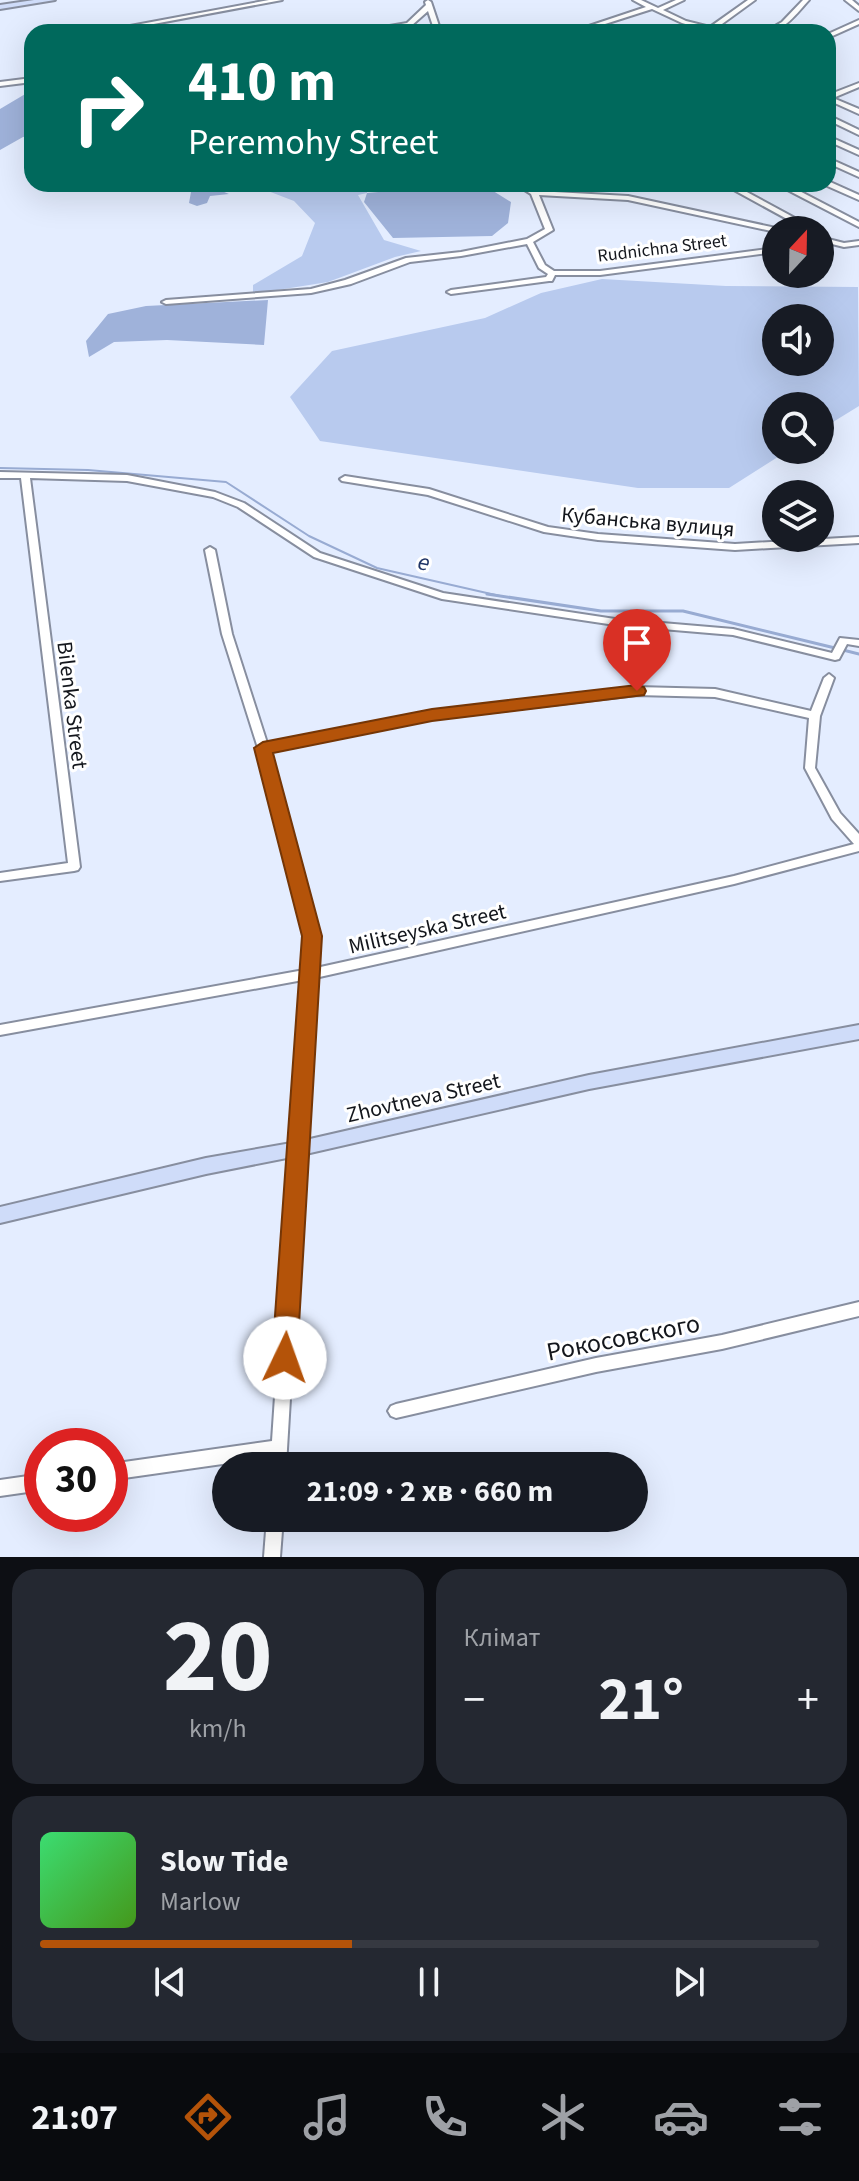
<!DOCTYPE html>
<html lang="uk">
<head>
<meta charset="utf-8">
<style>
	:root { --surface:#171b24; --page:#242831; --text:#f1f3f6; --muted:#9ea1a6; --line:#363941; --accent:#b45309 }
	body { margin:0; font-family:"Source Sans 3",sans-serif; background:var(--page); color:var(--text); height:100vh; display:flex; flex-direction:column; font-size:30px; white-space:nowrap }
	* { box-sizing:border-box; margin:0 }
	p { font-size:26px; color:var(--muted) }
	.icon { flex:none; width:44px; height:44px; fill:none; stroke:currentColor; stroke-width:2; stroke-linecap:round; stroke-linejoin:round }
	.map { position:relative; height:1557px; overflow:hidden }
	.details { display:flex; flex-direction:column; gap:12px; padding:12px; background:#0d0f14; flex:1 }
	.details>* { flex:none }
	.banner { position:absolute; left:24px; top:24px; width:812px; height:168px; border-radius:24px; box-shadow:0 8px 32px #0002; background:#00695c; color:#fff; overflow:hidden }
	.needle { width:52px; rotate:22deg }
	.tools { position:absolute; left:762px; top:216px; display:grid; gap:16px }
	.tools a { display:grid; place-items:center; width:72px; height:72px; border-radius:50%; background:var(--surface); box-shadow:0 8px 32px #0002; font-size:40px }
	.speed { position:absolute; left:24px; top:1428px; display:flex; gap:16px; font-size:40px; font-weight:700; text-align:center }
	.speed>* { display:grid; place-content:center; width:104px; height:104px; border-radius:50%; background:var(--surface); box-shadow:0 8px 32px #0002; line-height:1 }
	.speed .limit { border:12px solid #d22; background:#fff; color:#111 }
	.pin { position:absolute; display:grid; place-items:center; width:68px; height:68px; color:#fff; margin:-82px -34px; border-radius:50% 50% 50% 0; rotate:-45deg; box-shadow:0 0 8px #0007 }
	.pin .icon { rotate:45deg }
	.me { position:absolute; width:88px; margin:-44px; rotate:3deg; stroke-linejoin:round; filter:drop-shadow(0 0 6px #0008) }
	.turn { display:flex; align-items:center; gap:28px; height:168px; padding:0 32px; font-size:36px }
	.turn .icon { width:104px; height:104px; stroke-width:2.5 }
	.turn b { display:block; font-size:56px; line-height:68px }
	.big { font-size:60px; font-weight:700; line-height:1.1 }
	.details .widget { flex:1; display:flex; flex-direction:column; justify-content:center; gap:12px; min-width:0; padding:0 28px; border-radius:24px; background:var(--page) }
	.details .dial { align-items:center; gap:0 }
	.dial b { font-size:104px; line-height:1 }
	.song { display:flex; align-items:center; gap:24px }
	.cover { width:96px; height:96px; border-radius:12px; background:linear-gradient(135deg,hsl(140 70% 55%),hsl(100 70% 35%)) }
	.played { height:8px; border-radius:4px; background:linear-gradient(90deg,var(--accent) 40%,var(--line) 40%) }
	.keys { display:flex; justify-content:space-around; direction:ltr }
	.heat { display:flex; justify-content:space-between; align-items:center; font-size:44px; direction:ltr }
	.details .tiles { flex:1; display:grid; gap:12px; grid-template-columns:1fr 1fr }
	.widget:last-child { grid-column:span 2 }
	.trip { position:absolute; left:212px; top:1452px; width:436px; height:80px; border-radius:40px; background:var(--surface); box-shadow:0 8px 32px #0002; font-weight:700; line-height:80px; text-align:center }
	.menu { display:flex; height:128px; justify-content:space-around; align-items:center; background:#090b0e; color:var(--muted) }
	.menu .icon { width:56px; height:56px }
	.menu .current { color:var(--accent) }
	.menu b { font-size:36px; color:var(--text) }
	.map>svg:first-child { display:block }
	.green { fill:#b8caee; fill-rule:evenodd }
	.forest { fill:#9fb2da }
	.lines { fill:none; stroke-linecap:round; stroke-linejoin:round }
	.stream-far1 { stroke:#98abd2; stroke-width:2 }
	.stream { stroke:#98abd2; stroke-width:3 }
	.street-casing { stroke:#878e9f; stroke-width:4 }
	.secondary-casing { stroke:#878e9f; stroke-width:4 }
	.street { fill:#fff; fill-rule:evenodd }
	.secondary { fill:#cfdcf9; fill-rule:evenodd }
	.route { fill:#b45309; stroke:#753606; stroke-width:2 }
	.labels { text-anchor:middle; stroke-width:6; stroke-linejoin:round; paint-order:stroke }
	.far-street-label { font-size:18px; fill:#13161c; stroke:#fff }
	.street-label { font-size:22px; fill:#13161c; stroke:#fff }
	.water-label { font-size:24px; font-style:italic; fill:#203567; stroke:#fff }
	.near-street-label { font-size:26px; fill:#13161c; stroke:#fff }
</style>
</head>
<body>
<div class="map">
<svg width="859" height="1557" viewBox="0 0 859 1557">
	<rect width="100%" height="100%" fill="#e4edff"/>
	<g class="green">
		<path d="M271,184H368L367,193L358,195L384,240L421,251L395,257L328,282L253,294V285L302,256L315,223L294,201L268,191Z"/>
		<path d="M602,279L726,286L858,287L859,406L820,430V406H776V450H789L729,488H638L320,441L290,397L332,351L485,318L541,293ZM776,318H820V362H776Z"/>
	</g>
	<g class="forest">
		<path d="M32,90V136L23,137L0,150V109Z"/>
		<path d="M174,184H205L229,194L210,196L207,203L197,206L189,203L191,192Z"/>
		<path d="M412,184H482L511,202L508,223L492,236L393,238L364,202L367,193L412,189Z"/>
		<path d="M268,300L264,345L167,340L114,342L89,357L86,341L108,314L146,306Z"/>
	</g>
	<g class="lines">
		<path class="stream-far1" d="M0,468L88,470L226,482L309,536L377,568L500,596"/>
		<g class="stream">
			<path d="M487,594L601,611H683L835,648"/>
			<path d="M843,650L859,654"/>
		</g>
		<g class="street-casing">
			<g id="street">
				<path d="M269,0H282L111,32H98Z"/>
				<path d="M428,0L431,2L441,32H435L428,11L411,26L372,32H355L407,23L426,5L425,2Z"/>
				<path d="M633,0H641L658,8L676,0H684L663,10L686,21L710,27L748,0H755L711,32H704L706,30L682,23L652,9L580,32H571L646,7Z"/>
				<path d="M803,0H809C797,13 784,32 765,32L782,22Z"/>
				<path d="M845,0H852L859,6V11Z"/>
				<path d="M859,20V24L828,38V34Z"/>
				<path d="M32,78V82L0,86V82Z"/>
				<path d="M859,83V87L833,98L859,109V114L828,100V95Z"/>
				<path d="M828,115L859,130V135L828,120Z"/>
				<path d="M828,136L859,150V155L828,141Z"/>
				<path d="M828,158L859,172V177L828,163Z"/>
				<path d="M828,181L859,195V200L825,185L828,184Z"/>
				<path d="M515,184H524L536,191L628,196L776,228L780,230H776V232L628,200L539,195L553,230L533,242L545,265L554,271H600L776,248V252L600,275H555L552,281H549L451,294L447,292L451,290L546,277L548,274L539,268L527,244L461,256L410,262L351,284L311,293L166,304L162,302L166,300L311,289L345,280L406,258L461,252L527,239L545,229L531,194Z"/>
				<path d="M723,184H732L817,230H807Z"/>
				<path d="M776,184H786L859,222V227Z"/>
				<path d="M820,237L844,243L859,241V245L844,247L820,241Z"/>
				<path d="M0,472L127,475L215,492L244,503L320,553L443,593L615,619L733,629L832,653L840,638L859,640V646L847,644L839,659L835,660L733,635L615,625L442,599L314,557L238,507L213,497L127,481L30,478L80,867L78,870L74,871L0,881V873L68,863L21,478H0Z"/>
				<path d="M345,476L429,489L548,527L598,534L735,544L859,537V543L735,550L598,540L544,532L428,495L342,481L340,479Z"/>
				<path d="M210,547L215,550L232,634L267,743L432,711L637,687L715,689L811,711L824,678L829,674L834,678L820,716L815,768L840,813L859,834V851L734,884L315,978L286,1466H270L271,1457L110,1480V1464L272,1441L303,980L0,1035V1025L304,970L306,936L258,748L222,634L205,550ZM637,695L715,697L809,718L805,768L832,819L854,844L734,876L316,968L318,936L269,751L432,719Z"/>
				<path d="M859,1302V1316L722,1349L596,1372L396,1418L391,1416L388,1411L391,1406L396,1404L596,1358L722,1335Z"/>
				<path d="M42,1474V1490L0,1496V1480Z"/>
				<path d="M267,1518H283L280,1557H264Z"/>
			</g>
		</g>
		<g class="secondary-casing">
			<g id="secondary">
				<path d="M34,0H55L0,9V5Z"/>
				<path d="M859,1025V1039L589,1089L297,1156L206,1174L0,1223V1207L206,1158L297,1142L589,1075Z"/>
			</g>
		</g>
		<use href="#street" class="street"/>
		<use href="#secondary" class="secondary"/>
	</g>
	<path class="route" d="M637,685L644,687L646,691L644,695L432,721L273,753L322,936L297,1358L293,1367L285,1370L276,1367L272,1358L302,936L254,748L263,742L432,709Z"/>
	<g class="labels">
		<g class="far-street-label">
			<text transform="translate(662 248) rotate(-7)" y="6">Rudnichna Street</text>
		</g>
		<g class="street-label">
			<text transform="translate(648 521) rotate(5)" y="8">Кубанська вулиця</text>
			<text transform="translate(73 705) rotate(83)" y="8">Bilenka Street</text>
			<text transform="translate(427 928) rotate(-13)" y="8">Militseyska Street</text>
			<text transform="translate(423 1097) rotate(-13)" y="8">Zhovtneva Street</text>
		</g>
		<g class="water-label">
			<text transform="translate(424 562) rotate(11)" y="8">e</text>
		</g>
		<g class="near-street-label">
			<text transform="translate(623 1337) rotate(-11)" y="9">Рокосовского</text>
		</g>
	</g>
</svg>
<div class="tools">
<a><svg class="needle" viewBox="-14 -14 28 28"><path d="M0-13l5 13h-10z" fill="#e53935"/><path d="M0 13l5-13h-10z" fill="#9ea1a6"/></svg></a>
<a><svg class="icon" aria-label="sound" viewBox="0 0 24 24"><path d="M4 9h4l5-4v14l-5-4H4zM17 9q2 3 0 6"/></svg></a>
<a><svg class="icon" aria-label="search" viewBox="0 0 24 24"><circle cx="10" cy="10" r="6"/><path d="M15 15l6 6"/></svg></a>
<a><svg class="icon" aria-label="layers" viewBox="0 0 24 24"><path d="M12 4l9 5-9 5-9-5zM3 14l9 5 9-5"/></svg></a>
</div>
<div class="speed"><div class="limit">30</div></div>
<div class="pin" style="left:637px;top:691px;background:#d93025"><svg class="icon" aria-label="arrive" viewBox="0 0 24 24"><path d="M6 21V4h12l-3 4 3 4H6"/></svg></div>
<svg class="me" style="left:285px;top:1358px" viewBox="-20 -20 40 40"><circle r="19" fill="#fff"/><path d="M0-13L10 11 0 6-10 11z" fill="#b45309"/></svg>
<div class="trip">21:09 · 2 хв · 660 m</div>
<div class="banner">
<div class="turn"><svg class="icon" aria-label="right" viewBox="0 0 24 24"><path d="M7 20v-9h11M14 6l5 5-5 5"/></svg><div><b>410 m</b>Peremohy Street</div></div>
</div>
</div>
<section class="details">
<div class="tiles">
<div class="widget dial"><b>20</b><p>km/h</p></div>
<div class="widget"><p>Клімат</p>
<div class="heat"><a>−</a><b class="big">21°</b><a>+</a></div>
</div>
<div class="widget">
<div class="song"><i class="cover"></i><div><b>Slow Tide</b><p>Marlow</p></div></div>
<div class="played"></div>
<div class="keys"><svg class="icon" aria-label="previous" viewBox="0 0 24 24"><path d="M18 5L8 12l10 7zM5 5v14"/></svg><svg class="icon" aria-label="pause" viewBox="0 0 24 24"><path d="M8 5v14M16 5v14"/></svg><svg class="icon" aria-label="next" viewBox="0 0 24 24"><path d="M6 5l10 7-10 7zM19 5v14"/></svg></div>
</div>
</div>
</section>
<nav class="menu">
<b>21:07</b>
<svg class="icon current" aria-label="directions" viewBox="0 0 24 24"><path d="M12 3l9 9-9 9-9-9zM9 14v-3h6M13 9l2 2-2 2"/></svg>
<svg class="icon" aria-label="music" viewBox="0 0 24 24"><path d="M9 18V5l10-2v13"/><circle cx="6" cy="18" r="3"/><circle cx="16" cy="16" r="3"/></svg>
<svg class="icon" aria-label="phone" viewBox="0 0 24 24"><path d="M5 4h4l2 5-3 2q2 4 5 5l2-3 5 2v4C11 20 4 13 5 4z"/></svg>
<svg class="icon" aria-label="climate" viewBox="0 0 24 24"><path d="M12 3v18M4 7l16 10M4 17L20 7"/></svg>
<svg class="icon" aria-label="car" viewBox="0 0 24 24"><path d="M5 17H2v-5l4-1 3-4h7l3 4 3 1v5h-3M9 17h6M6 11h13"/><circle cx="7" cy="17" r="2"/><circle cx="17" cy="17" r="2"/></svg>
<svg class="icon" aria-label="filters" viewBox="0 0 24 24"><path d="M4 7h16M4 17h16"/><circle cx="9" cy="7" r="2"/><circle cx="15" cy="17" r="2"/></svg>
</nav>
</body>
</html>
